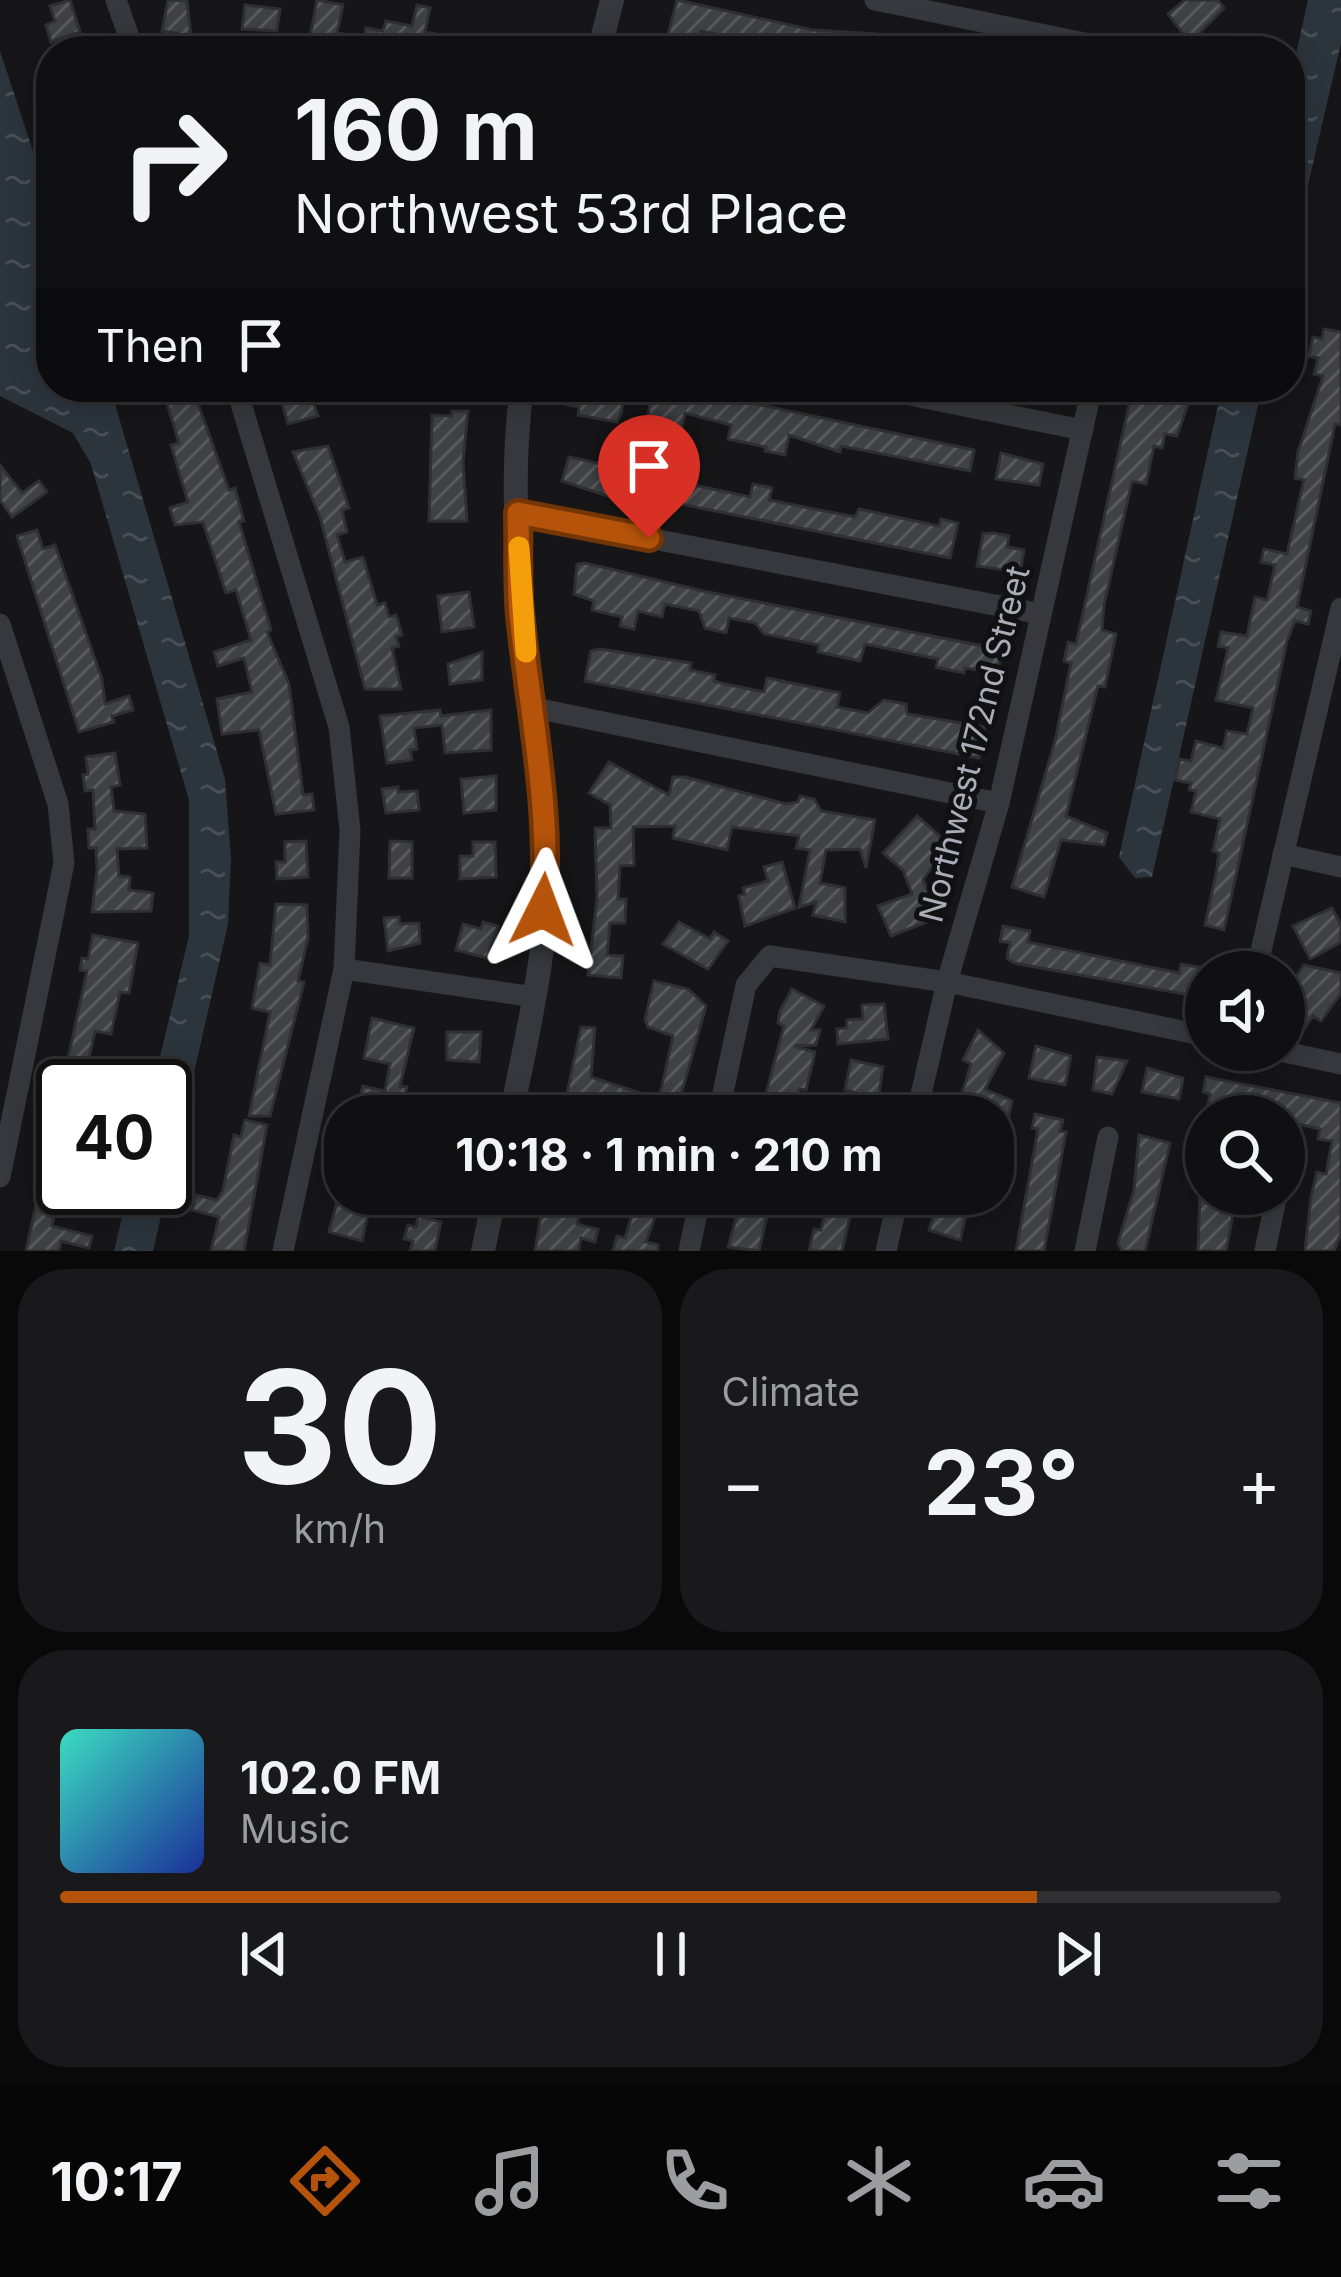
<!DOCTYPE html>
<html lang="en">
<head>
<meta charset="utf-8">
<style>
	:root { --surface:#101012; --page:#19191b; --text:#f1f3f6; --muted:#9c9d9f; --line:#303032; --accent:#b45309 }
	body { margin:0; font-family:Inter,sans-serif; background:var(--page); color:var(--text); height:100vh; display:flex; flex-direction:column; font-size:45px; white-space:nowrap }
	* { box-sizing:border-box; margin:0 }
	p { font-size:39px; color:var(--muted) }
	.icon { flex:none; width:66px; height:66px; fill:none; stroke:currentColor; stroke-width:2; stroke-linecap:round; stroke-linejoin:round }
	.map { position:relative; height:1251px; overflow:hidden }
	.panel { display:flex; flex-direction:column; gap:18px; padding:18px; background:#09090a; flex:1 }
	.panel>* { flex:none }
	.guide { position:absolute; left:36px; top:36px; width:1269px; height:366px; border-radius:48px; box-shadow:0 6px 30px #0003,0 0 0 3px var(--line); background:#101012; color:var(--text); overflow:hidden }
	.fabs { position:absolute; left:1185px; top:951px; display:grid; gap:24px }
	.fabs a { display:grid; place-items:center; width:120px; height:120px; border-radius:50%; background:var(--surface); box-shadow:0 6px 30px #0003,0 0 0 3px var(--line); font-size:60px }
	.speed { position:absolute; left:36px; top:1059px; display:flex; gap:24px; font-size:60px; font-weight:700; text-align:center }
	.speed>* { display:grid; place-content:center; width:156px; height:156px; border-radius:50%; background:var(--surface); box-shadow:0 6px 30px #0003,0 0 0 3px var(--line); line-height:1 }
	.speed .limit { border:6px solid #111; border-radius:18px; background:#fff; color:#111 }
	.pin { position:absolute; display:grid; place-items:center; width:102px; height:102px; color:#fff; margin:-123px -51px; border-radius:50% 50% 50% 0; rotate:-45deg; box-shadow:0 0 12px #0007 }
	.pin .icon { rotate:45deg }
	.me { position:absolute; width:132px; margin:-66px; rotate:3deg; stroke-linejoin:round; filter:drop-shadow(0 0 9px #0008) }
	.turn { display:flex; align-items:center; gap:42px; height:252px; padding:0 60px; font-size:54px }
	.turn .icon { width:156px; height:156px; stroke-width:2.5 }
	.turn b { display:block; font-size:84px; line-height:102px }
	.then { display:flex; align-items:center; height:114px; padding:0 60px; background:#0003; gap:24px; font-size:45px }
	.big { font-size:90px; font-weight:700; line-height:1.1 }
	.panel .tile { flex:1; display:flex; flex-direction:column; justify-content:center; gap:18px; min-width:0; padding:0 42px; border-radius:48px; background:var(--page) }
	.panel .dial { align-items:center; gap:0 }
	.dial b { font-size:156px; line-height:1 }
	.song { display:flex; align-items:center; gap:36px }
	.cover { width:144px; height:144px; border-radius:18px; background:linear-gradient(135deg,hsl(170 70% 55%),hsl(230 70% 35%)) }
	.played { height:12px; border-radius:6px; background:linear-gradient(90deg,var(--accent) 80%,var(--line) 80%) }
	.keys { display:flex; justify-content:space-around; direction:ltr }
	.heat { display:flex; justify-content:space-between; align-items:center; font-size:66px; direction:ltr }
	.panel .tiles { flex:1; display:grid; gap:18px; grid-template-columns:1fr 1fr }
	.tile:last-child { grid-column:span 2 }
	.trip { position:absolute; left:324px; top:1095px; width:690px; height:120px; border-radius:48px; background:var(--surface); box-shadow:0 6px 30px #0003,0 0 0 3px var(--line); font-weight:700; line-height:120px; text-align:center }
	.tab-bar { display:flex; height:192px; justify-content:space-around; align-items:center; background:#060607; color:var(--muted) }
	.tab-bar .icon { width:84px; height:84px }
	.tab-bar .current { color:var(--accent) }
	.tab-bar b { font-size:54px; color:var(--text) }
	.map>svg:first-child { display:block }
	.water { fill:url(#water-ripples) }
	.building { fill:url(#building-hatch); stroke:#303034; stroke-width:3 }
	.lines { fill:none; stroke-linecap:round; stroke-linejoin:round }
	.minor { stroke:#37383d; stroke-width:21 }
	.tertiary { stroke:#37383d; stroke-width:24 }
	.route-casing { stroke:#753606; stroke-width:30 }
	.route { stroke:#b45309; stroke-width:21 }
	.slow { stroke:#f59e0b; stroke-width:21 }
	.labels { text-anchor:middle; stroke-width:10; stroke-linejoin:round; paint-order:stroke }
	.street-label { font-size:33px; fill:#a8adb8; stroke:#111113 }
</style>
</head>
<body>
<div class="map">
<svg width="1341" height="1251" viewBox="0 0 1341 1251">
	<defs>
		<pattern id="water-ripples" width="26" height="14" patternUnits="userSpaceOnUse" patternTransform="scale(3)"><rect width="26" height="14" fill="#2c353c"/><path d="M2 4q2-2 4 0t4 0M15 11q2-2 4 0t4 0" fill="none" stroke="#485056"/></pattern>
		<pattern id="building-hatch" width="6" height="6" patternUnits="userSpaceOnUse" patternTransform="scale(3)"><rect width="6" height="6" fill="#404145"/><path d="M-1 1l2-2M0 6l6-6M5 7l2-2" fill="none" stroke="#595a5e"/></pattern>
	</defs>
	<rect width="100%" height="100%" fill="#161618"/>
	<g class="water">
		<path d="M1308,0H1341V43L1290,262V81Z"/>
		<path d="M0,51L51,206V387H110L225,779L231,859L228,924L153,1251H114L129,1188H165V1086H153L189,936V800L91,464L73,433L0,396Z"/>
		<path d="M1222,387H1262L1152,877L1135,878L1119,857Z"/>
	</g>
	<g class="building">
		<path d="M70,0L80,32L51,42L46,25L55,21L50,6Z"/>
		<path d="M168,0L187,1L191,36L162,31Z"/>
		<path d="M317,0L343,5L337,33L364,38L366,28L383,31L386,21L412,26L417,5L430,8L425,32L468,40L466,51L320,48L321,44L309,42Z"/>
		<path d="M677,0L813,30L877,34L874,51H757L727,45L729,37L701,31L698,45L667,38Z"/>
		<path d="M1185,0H1218L1224,8L1190,43L1168,14Z"/>
		<path d="M245,5L280,9L277,31L242,29Z"/>
		<path d="M1324,329L1341,332V425L1335,424L1297,607L1311,611L1308,624L1295,621L1287,641L1224,930L1205,925L1217,869L1219,853L1213,851L1220,819L1191,812L1196,791L1189,790L1191,783L1175,780L1180,759L1191,761L1196,741L1223,748L1227,731L1247,734L1253,708L1216,700L1228,648L1218,646L1221,632L1247,636L1255,597L1267,600L1275,565L1261,562L1264,549L1287,554L1304,480L1295,478L1298,452L1323,376L1314,374L1318,358L1309,356L1313,337L1322,339Z"/>
		<path d="M185,387H192L229,490L235,488L244,521L239,522L271,630L267,632L289,684L303,795L312,794L314,810L276,814L259,730L222,734L217,699L252,692L244,658L218,666L214,652L251,640L236,590L226,593L203,522L175,525L170,508L188,502L171,445L179,443L164,394Z"/>
		<path d="M301,387L303,394L310,392L318,416L288,424L278,390Z"/>
		<path d="M557,387H626L621,413L617,422L578,415L579,407L554,402Z"/>
		<path d="M653,387H676L974,450L970,471L841,446L840,452L789,435L785,455L765,451L766,447L728,439L731,425L685,413L682,427L672,425L666,457L679,459L675,481L750,497L753,484L772,488L769,500L855,517L859,509L939,526L941,519L958,523L950,558L645,497L634,502L614,498L562,481L569,457L619,468L623,451L631,452L632,445L648,448L655,421L647,420Z"/>
		<path d="M1133,387H1194L1177,436L1165,434L1162,448L1154,446L1146,484L1132,481L1104,605L1102,630L1116,634L1105,687L1098,686L1066,816L1107,833L1104,845L1061,840L1044,897L1012,887L1055,741L1071,663L1064,661L1068,642L1076,644Z"/>
		<path d="M452,411H468L463,462L467,521H429L432,415L452,416Z"/>
		<path d="M328,446L349,508L342,510L347,532L337,535L345,562L363,557L377,605L385,603L389,617L396,615L402,635L396,637L399,646L392,648L401,689H365L320,517L293,452Z"/>
		<path d="M1001,453L1043,464L1039,485L996,479Z"/>
		<path d="M0,465L22,493L39,481L47,492L12,517L0,500Z"/>
		<path d="M37,530L43,549L55,545L102,679L105,704L129,696L133,710L112,716L114,722L79,732L17,536Z"/>
		<path d="M993,533L1009,536L1007,547L1024,550L1020,572L977,566L983,534Z"/>
		<path d="M585,563L703,591L1003,650L997,673L965,668L964,673L936,667L938,659L865,644L860,661L818,652L819,645L764,634L755,623L729,618L726,633L705,628L699,611L665,604L662,617L638,611L634,629L620,626L622,617L592,610L594,601L574,594L577,564Z"/>
		<path d="M469,592L474,627L442,632L438,596Z"/>
		<path d="M600,649L691,663L690,670L715,675L714,681L725,684L764,692L767,678L840,693L837,707L868,713L884,700L906,704L907,714L985,727L979,758L585,681L591,651Z"/>
		<path d="M482,652V680L450,684L448,664Z"/>
		<path d="M440,710L441,716L491,710V750L445,753L442,725L414,728L417,749L410,750L412,760L387,763L380,716Z"/>
		<path d="M115,753L120,785L111,787L114,811L145,814L147,848L117,849L119,876L130,877L129,890L153,893L151,911L92,912L97,870L96,848H89L88,829H95L93,790L85,791L83,775L88,774L86,757Z"/>
		<path d="M609,762L669,795L673,777H685L786,804L798,802L800,796L814,799L821,811L875,820L866,868L860,849L826,850L820,883L845,888V922L813,915L816,902L799,907L810,850L796,848L799,836L732,827L727,850L673,838L675,826L633,827L634,865L620,866L618,899H626L625,923H610L607,955L623,956L621,978L588,975L597,899L595,828H611L610,805L589,793Z"/>
		<path d="M496,776V810L464,813L461,779Z"/>
		<path d="M398,787V792L417,791L419,810L386,813L382,789Z"/>
		<path d="M917,816L949,844L923,879L937,918L891,936L878,906L912,894L903,870L883,853Z"/>
		<path d="M306,841L308,877L277,879L276,862H285V842Z"/>
		<path d="M390,841L412,842V878H389Z"/>
		<path d="M473,842H495L496,877L460,879V856H473Z"/>
		<path d="M782,862L795,908L745,926L739,896L745,894L743,888L768,881L764,867Z"/>
		<path d="M276,904L307,905L308,938L298,981L304,982L270,1116H249L270,1012L252,1008L260,963L270,965Z"/>
		<path d="M1332,908L1341,925V942L1310,959L1293,926Z"/>
		<path d="M399,917L400,924L419,923L420,943L388,951L384,918Z"/>
		<path d="M483,922L498,926L487,958L456,950L463,924L481,929Z"/>
		<path d="M679,922L710,939L714,932L728,941L708,969L663,944Z"/>
		<path d="M1003,926L1030,931L1028,942L1179,973L1181,964L1199,967L1197,976L1206,978V998L1014,963L1007,958L1010,943L1000,941Z"/>
		<path d="M93,935L138,943L129,993L120,992L111,1034L95,1031L87,1068L104,1072L101,1086H62L87,971L80,970L82,958L88,959Z"/>
		<path d="M1304,965L1341,973V993L1321,1021L1313,1016L1305,1028L1284,1013V994Z"/>
		<path d="M654,981L688,989L706,1006L675,1116H640L642,1109L567,1093L581,1027L595,1028L591,1077L659,1099L673,1036L648,1027L645,1019Z"/>
		<path d="M792,989L824,1006L811,1030H820L816,1045L794,1046L815,1052L806,1090L799,1089L793,1116H760L784,1026L778,1023L780,1011Z"/>
		<path d="M884,1004L888,1039L838,1044L837,1029L847,1028V1020L863,1019L862,1005Z"/>
		<path d="M372,1018L414,1028L400,1086L407,1087L404,1098L413,1100L409,1116H354L363,1086L385,1091L390,1064L364,1058Z"/>
		<path d="M978,1030L1004,1053L985,1089L1012,1101L1008,1120L955,1116L971,1064L963,1060Z"/>
		<path d="M447,1032H481L479,1062L447,1060Z"/>
		<path d="M1036,1046L1071,1056L1065,1085L1029,1078Z"/>
		<path d="M1097,1057L1127,1061L1112,1094L1093,1090Z"/>
		<path d="M851,1060L883,1067L876,1114L861,1111L856,1093L845,1090Z"/>
		<path d="M1147,1068L1183,1078L1179,1099L1142,1092Z"/>
		<path d="M1206,1077L1341,1103V1233L1334,1251H1305L1311,1197L1317,1172L1326,1174L1332,1141L1318,1139L1320,1129L1284,1121V1116L1206,1113L1210,1094L1203,1092Z"/>
		<path d="M57,1108H63V1199L58,1198L52,1226L92,1236L89,1248L61,1241L59,1251H26Z"/>
		<path d="M1035,1114L1063,1120L1060,1131L1066,1132L1044,1251H1016L1038,1129L1032,1128Z"/>
		<path d="M245,1120L267,1125L244,1251H211L219,1217L192,1210L196,1195L217,1200L223,1190L234,1135L241,1137Z"/>
		<path d="M1139,1135L1170,1143L1145,1251H1122L1118,1243L1134,1190Z"/>
		<path d="M544,1194H585L577,1224L598,1229L595,1242L581,1238L578,1251H535Z"/>
		<path d="M638,1194H663L646,1242L658,1245V1251H613L617,1236L625,1238Z"/>
		<path d="M743,1194H772L759,1251L728,1247Z"/>
		<path d="M829,1194H855L842,1251H809L814,1229L821,1230Z"/>
		<path d="M1200,1194H1237L1226,1251H1198Z"/>
		<path d="M939,1197L969,1203L960,1240L929,1230Z"/>
		<path d="M338,1198L370,1205L362,1241L329,1232Z"/>
		<path d="M418,1216L441,1222L435,1251H410L413,1241L404,1239L408,1225L416,1227Z"/>
	</g>
	<g class="lines">
		<g class="minor">
			<path d="M116,0L134,51"/>
			<path d="M875,0L1124,51"/>
			<path d="M236,387L339,727L350,830L344,969L283,1251"/>
			<path d="M870,387L1083,430"/>
			<path d="M519,513L1041,614"/>
			<path d="M0,624L58,804L64,863L0,1177"/>
			<path d="M535,708L999,803"/>
			<path d="M1283,854L1341,867"/>
			<path d="M344,969L535,997"/>
			<path d="M1256,972L1341,608"/>
			<path d="M1275,1050L1341,1064"/>
			<path d="M718,1116L746,985L770,956L947,982L1206,1036"/>
			<path d="M916,1116L947,982L999,803L1092,387"/>
			<path d="M689,1251L701,1194"/>
			<path d="M886,1251L899,1194"/>
			<path d="M1085,1251L1108,1137"/>
			<path d="M1265,1251L1277,1194"/>
		</g>
		<g class="tertiary">
			<path d="M599,51L612,0"/>
			<path d="M511,1116C527,1034 549,947 547,862C542,704 500,546 522,387"/>
			<path d="M483,1251L495,1194"/>
		</g>
	</g>
	<g class="lines">
		<g class="route-casing">
			<path id="route" d="M543,910C552,810 530,714 520,615C517,582 519,547 518,513L649,538"/>
		</g>
		<use href="#route" class="route"/>
		<path class="slow" d="M519,547L526,652"/>
	</g>
	<g class="labels">
		<g class="street-label">
			<text transform="translate(974 744) rotate(-76)" y="12">Northwest 172nd Street</text>
		</g>
	</g>
</svg>
<div class="fabs">
<a><svg class="icon" aria-label="sound" viewBox="0 0 24 24"><path d="M4 9h4l5-4v14l-5-4H4zM17 9q2 3 0 6"/></svg></a>
<a><svg class="icon" aria-label="search" viewBox="0 0 24 24"><circle cx="10" cy="10" r="6"/><path d="M15 15l6 6"/></svg></a>
</div>
<div class="speed"><div class="limit">40</div></div>
<div class="pin" style="left:649px;top:538px;background:#d93025"><svg class="icon" aria-label="arrive" viewBox="0 0 24 24"><path d="M6 21V4h12l-3 4 3 4H6"/></svg></div>
<svg class="me" style="left:543px;top:910px" viewBox="-20 -20 40 40"><path d="M0-17L14 15 0 8-14 15z" fill="#b45309" stroke="#fff" stroke-width="4"/></svg>
<div class="trip">10:18 · 1 min · 210 m</div>
<div class="guide">
<div class="turn"><svg class="icon" aria-label="right" viewBox="0 0 24 24"><path d="M7 20v-9h11M14 6l5 5-5 5"/></svg><div><b>160 m</b>Northwest 53rd Place</div></div>
<div class="then">Then<svg class="icon" aria-label="arrive" viewBox="0 0 24 24"><path d="M6 21V4h12l-3 4 3 4H6"/></svg></div>
</div>
</div>
<section class="panel">
<div class="tiles">
<div class="tile dial"><b>30</b><p>km/h</p></div>
<div class="tile"><p>Climate</p>
<div class="heat"><a>−</a><b class="big">23°</b><a>+</a></div>
</div>
<div class="tile">
<div class="song"><i class="cover"></i><div><b>102.0 FM</b><p>Music</p></div></div>
<div class="played"></div>
<div class="keys"><svg class="icon" aria-label="previous" viewBox="0 0 24 24"><path d="M18 5L8 12l10 7zM5 5v14"/></svg><svg class="icon" aria-label="pause" viewBox="0 0 24 24"><path d="M8 5v14M16 5v14"/></svg><svg class="icon" aria-label="next" viewBox="0 0 24 24"><path d="M6 5l10 7-10 7zM19 5v14"/></svg></div>
</div>
</div>
</section>
<nav class="tab-bar">
<b>10:17</b>
<svg class="icon current" aria-label="directions" viewBox="0 0 24 24"><path d="M12 3l9 9-9 9-9-9zM9 14v-3h6M13 9l2 2-2 2"/></svg>
<svg class="icon" aria-label="music" viewBox="0 0 24 24"><path d="M9 18V5l10-2v13"/><circle cx="6" cy="18" r="3"/><circle cx="16" cy="16" r="3"/></svg>
<svg class="icon" aria-label="phone" viewBox="0 0 24 24"><path d="M5 4h4l2 5-3 2q2 4 5 5l2-3 5 2v4C11 20 4 13 5 4z"/></svg>
<svg class="icon" aria-label="climate" viewBox="0 0 24 24"><path d="M12 3v18M4 7l16 10M4 17L20 7"/></svg>
<svg class="icon" aria-label="car" viewBox="0 0 24 24"><path d="M5 17H2v-5l4-1 3-4h7l3 4 3 1v5h-3M9 17h6M6 11h13"/><circle cx="7" cy="17" r="2"/><circle cx="17" cy="17" r="2"/></svg>
<svg class="icon" aria-label="filters" viewBox="0 0 24 24"><path d="M4 7h16M4 17h16"/><circle cx="9" cy="7" r="2"/><circle cx="15" cy="17" r="2"/></svg>
</nav>
</body>
</html>
